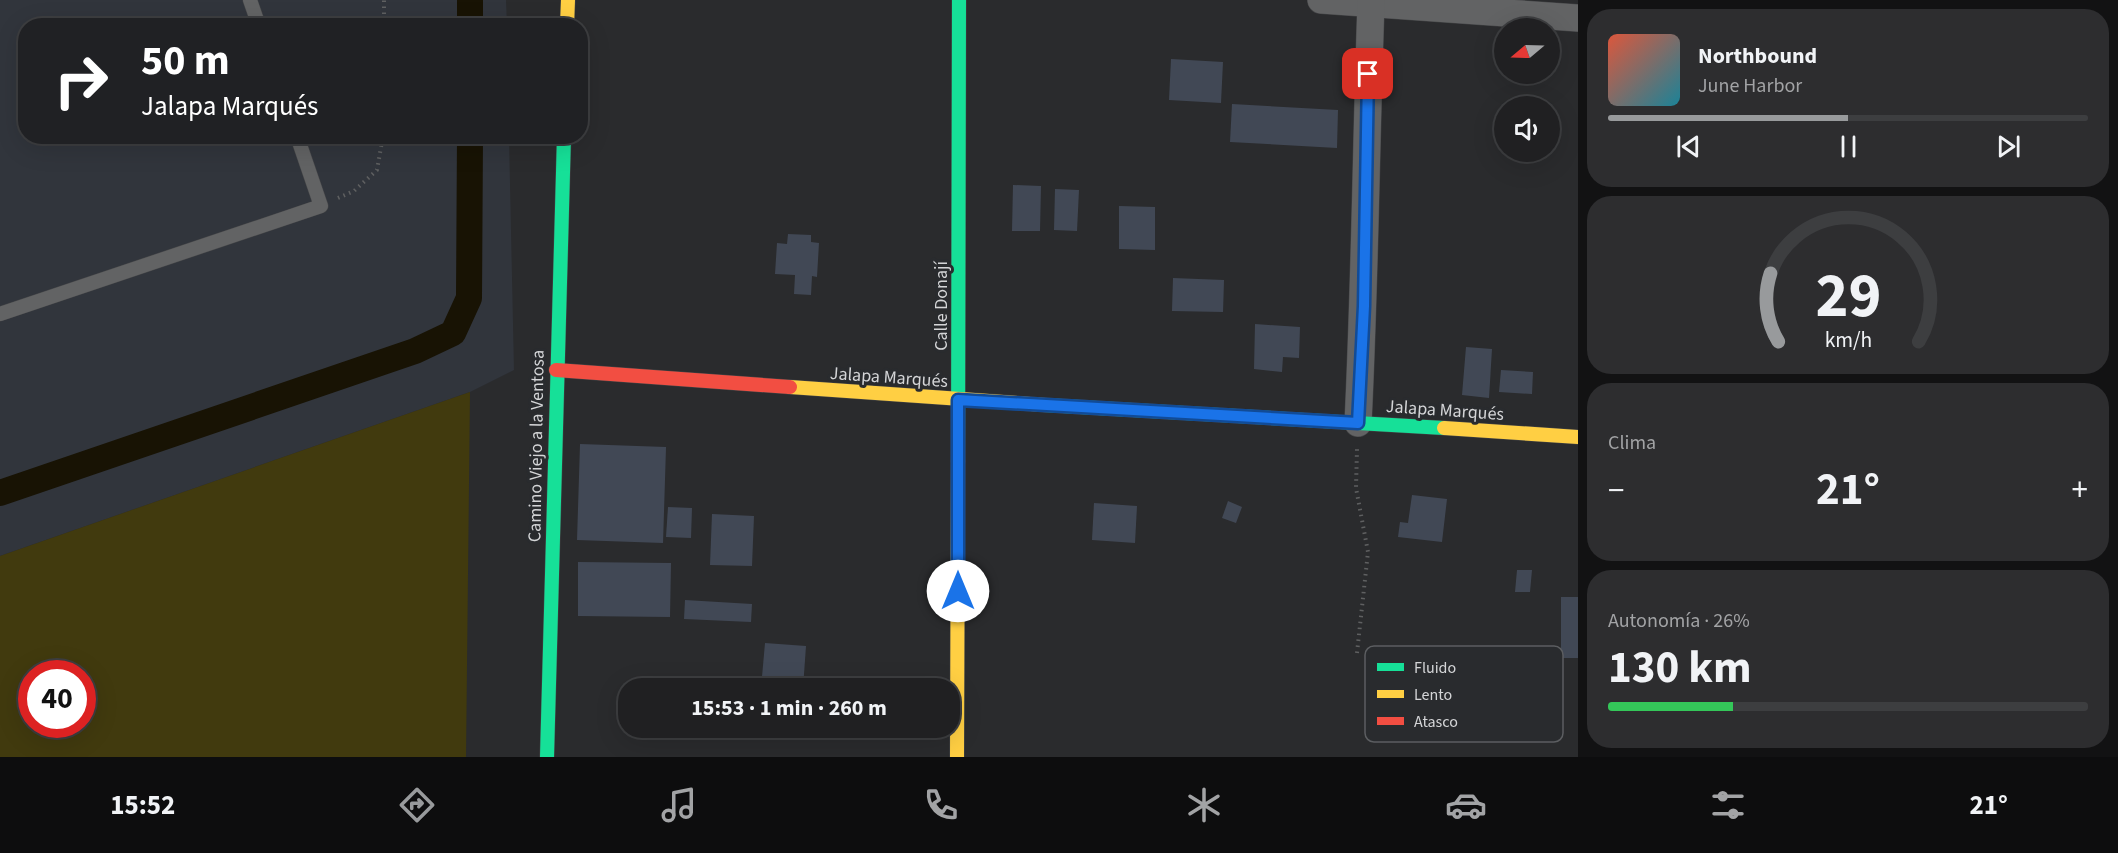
<!DOCTYPE html>
<html lang="es">
<head>
<meta charset="utf-8">
<style>
	:root { --surface:#202022; --page:#2d2d2f; --text:#f1f3f6; --muted:#a2a3a5; --line:#3d3e40; --accent:#989a9c }
	body { margin:0; font-family:"Source Sans 3",sans-serif; background:var(--page); color:var(--text); height:100vh; display:flex; flex-direction:column; font-size:22px; white-space:nowrap }
	* { box-sizing:border-box; margin:0 }
	p { font-size:20px; color:var(--muted) }
	.icon { flex:none; width:33px; height:33px; fill:none; stroke:currentColor; stroke-width:2; stroke-linecap:round; stroke-linejoin:round }
	.map { position:relative; flex:1; overflow:hidden }
	.details { display:flex; flex-direction:column; gap:9px; padding:9px; background:#121213; width:540px }
	.details>* { flex:none }
	.top-card { position:absolute; left:18px; top:18px; width:570px; height:126px; border-radius:24px; box-shadow:0 6px 24px #0002,0 0 0 2px var(--line); background:#202124; color:#fff; overflow:hidden }
	.needle { width:39px; rotate:251deg }
	.buttons { position:absolute; left:1494px; top:18px; display:grid; gap:12px }
	.buttons a { display:grid; place-items:center; width:66px; height:66px; border-radius:50%; background:var(--surface); box-shadow:0 6px 24px #0002,0 0 0 2px var(--line); font-size:30px }
	.speed { position:absolute; left:18px; top:660px; display:flex; gap:12px; font-size:30px; font-weight:700; text-align:center }
	.speed>* { display:grid; place-content:center; width:78px; height:78px; border-radius:50%; background:var(--surface); box-shadow:0 6px 24px #0002,0 0 0 2px var(--line); line-height:1 }
	.speed .limit { border:9px solid #d22; background:#fff; color:#111 }
	.pin { position:absolute; display:grid; place-items:center; width:51px; height:51px; color:#fff; margin:-26px; border-radius:12px; box-shadow:0 3px 9px #0006 }
	.me { position:absolute; width:66px; margin:-33px; rotate:0deg; stroke-linejoin:round; filter:drop-shadow(0 0 4px #0008) }
	.turn { display:flex; align-items:center; gap:21px; height:126px; padding:0 24px; font-size:27px }
	.turn .icon { width:78px; height:78px; stroke-width:2.5 }
	.turn b { display:block; font-size:42px; line-height:51px }
	.big { font-size:45px; font-weight:700; line-height:1.1 }
	.details .tile { flex:1; display:flex; flex-direction:column; justify-content:center; gap:9px; min-width:0; padding:0 21px; border-radius:24px; background:var(--page) }
	.details .dial { align-items:center; gap:0 }
	.dial svg { height:156px; overflow:visible; fill:none; stroke:var(--line); stroke-width:7; stroke-linecap:round; text-anchor:middle }
	.dial text { fill:var(--text); stroke:none }
	.song { display:flex; align-items:center; gap:18px }
	.cover { width:72px; height:72px; border-radius:9px; background:linear-gradient(135deg,hsl(10 70% 55%),hsl(190 70% 35%)) }
	.played { height:6px; border-radius:3px; background:linear-gradient(90deg,var(--accent) 50%,var(--line) 50%) }
	.keys { display:flex; justify-content:space-around; direction:ltr }
	.heat { display:flex; justify-content:space-between; align-items:center; font-size:33px; direction:ltr }
	.charge { height:9px; border-radius:4px; background:linear-gradient(90deg,#34c759 26%,var(--line) 0) }
	.trip { position:absolute; left:618px; top:678px; width:342px; height:60px; border-radius:24px; background:var(--surface); box-shadow:0 6px 24px #0002,0 0 0 2px var(--line); font-weight:700; line-height:60px; text-align:center }
	.dock { display:flex; height:96px; justify-content:space-around; align-items:center; background:#0d0d0e; color:var(--muted) }
	.dock .icon { width:42px; height:42px }
	.dock .active { color:var(--accent) }
	.dock b { font-size:27px; color:var(--text) }
	main { display:flex; flex:1; min-height:0 }
	.map>svg:first-child { display:block }
	.built { fill:#31353c }
	.green { fill:#413a0e; fill-rule:evenodd }
	.lines { fill:none; stroke-linecap:round; stroke-linejoin:round }
	.canal { stroke:#181304; stroke-width:26 }
	.building { fill:#414855 }
	.lane-casing { stroke:#454648; stroke-width:15 }
	.street-casing { stroke:#454648; stroke-width:28 }
	.fast-casing { stroke:#454648; stroke-width:15 }
	.slow-casing { stroke:#454648; stroke-width:15 }
	.jam-casing { stroke:#454648; stroke-width:15 }
	.path { stroke:#5f6061; stroke-width:4; stroke-dasharray:1.5 4.5; stroke-linecap:butt }
	.lane { stroke:#626364; stroke-width:14 }
	.street { stroke:#626364; stroke-width:27 }
	.fast { stroke:#16e098; stroke-width:14 }
	.slow { stroke:#ffcf43; stroke-width:14 }
	.jam { stroke:#f24e42; stroke-width:14 }
	.route-casing { stroke:#114b97; stroke-width:15 }
	.route { stroke:#1a73e8; stroke-width:10 }
	.labels { text-anchor:middle; stroke-width:6; stroke-linejoin:round; paint-order:stroke }
	.street-label { font-size:18px; fill:#d4d5d7; stroke:#292b2e }
	.key { fill:#292b2e; stroke:#5c5e61; stroke-width:1.5 }
	.key-label { font-size:16px; fill:#d4d5d7 }
</style>
</head>
<body>
<main>
<div class="map">
<svg width="1578" height="757" viewBox="0 0 1578 757">
	<rect width="100%" height="100%" fill="#2a2b2d"/>
	<path class="built" d="M0,0H506L507,25L26,26V136L509,137L514,370L470,392L0,556Z"/>
	<path class="green" d="M470,392L466,757H0V556ZM32,674H82V724H32Z"/>
	<g class="lines">
		<g class="canal">
			<path d="M470,26V0"/>
			<path d="M0,493L415,351L453,333L469,298L470,136"/>
		</g>
	</g>
	<g class="building">
		<path d="M1171,59L1223,62L1221,103L1169,100Z"/>
		<path d="M1232,104L1338,110L1337,148L1230,142Z"/>
		<path d="M1013,185L1041,186L1040,231H1012Z"/>
		<path d="M1055,189L1079,190L1077,231L1054,230Z"/>
		<path d="M1119,206L1155,207V250L1119,249Z"/>
		<path d="M788,234L811,235V242L819,243L817,277L812,276L811,295L794,294L795,275L775,274L777,243L787,244Z"/>
		<path d="M1173,278L1224,280L1223,312L1172,311Z"/>
		<path d="M1255,324L1300,327L1299,358L1283,357L1282,372L1254,369Z"/>
		<path d="M1466,347L1492,349L1489,398L1462,395Z"/>
		<path d="M1501,370L1533,372L1532,394L1499,392Z"/>
		<path d="M580,444L666,447L663,543L577,540Z"/>
		<path d="M1412,495L1447,499L1442,542L1398,537L1400,522L1408,523Z"/>
		<path d="M1228,501L1242,507L1236,523L1222,518Z"/>
		<path d="M1094,503L1137,506L1135,543L1092,540Z"/>
		<path d="M668,507L692,508L691,538L666,537Z"/>
		<path d="M712,514L754,516L752,566L710,565Z"/>
		<path d="M578,562L671,563L670,617L578,616Z"/>
		<path d="M1517,570H1532L1530,592H1515Z"/>
		<rect x="1561" y="597" width="17" height="61"/>
		<path d="M685,600L752,604L751,622L684,619Z"/>
		<path d="M765,643L806,646L803,688H761Z"/>
	</g>
	<g class="lines">
		<g class="lane-casing">
			<g id="lane">
				<path d="M250,0L259,26"/>
				<path d="M0,314L321,206L297,136"/>
			</g>
		</g>
		<g class="street-casing">
			<g id="street">
				<path d="M1321,0L1578,18"/>
				<path d="M1358,423C1365,283 1366,143 1371,3"/>
			</g>
		</g>
		<g class="fast-casing">
			<g id="fast">
				<path d="M1045,405L1444,428"/>
				<path d="M958,461L959,0"/>
				<path d="M547,757L564,136"/>
			</g>
		</g>
		<g class="slow-casing">
			<g id="slow">
				<path d="M567,26L568,0"/>
				<path d="M790,387L1045,405"/>
				<path d="M1444,428L1578,437"/>
				<path d="M957,757L958,461"/>
			</g>
		</g>
		<g class="jam-casing">
			<path id="jam" d="M556,370L790,387"/>
		</g>
		<g class="path">
			<path d="M384,26V0"/>
			<path d="M338,198L354,191L377,170L383,136"/>
			<path d="M1357,653L1368,552L1356,488L1357,449"/>
		</g>
		<use href="#lane" class="lane"/>
		<use href="#street" class="street"/>
		<use href="#fast" class="fast"/>
		<use href="#slow" class="slow"/>
		<use href="#jam" class="jam"/>
	</g>
	<g class="lines">
		<g class="route-casing">
			<path id="route" d="M958,591V400L1358,423L1364,306L1368,74"/>
		</g>
		<use href="#route" class="route"/>
	</g>
	<g class="labels">
		<g class="street-label">
			<text transform="translate(941 306) rotate(-90)" y="6">Calle Donají</text>
			<text transform="translate(889 377) rotate(4)" y="6">Jalapa Marqués</text>
			<text transform="translate(1445 410) rotate(4)" y="6">Jalapa Marqués</text>
			<text transform="translate(536 446) rotate(-89)" y="6">Camino Viejo a la Ventosa</text>
		</g>
	</g>
	<rect x="1365" y="646" width="198" height="96" rx="9" class="key"/>
	<rect x="1377" y="663" width="27" height="8" fill="#16e098"/>
	<rect x="1377" y="690" width="27" height="8" fill="#ffcf43"/>
	<rect x="1377" y="717" width="27" height="8" fill="#f24e42"/>
	<g class="key-label">
		<text x="1414" y="673">Fluido</text>
		<text x="1414" y="700">Lento</text>
		<text x="1414" y="727">Atasco</text>
	</g>
</svg>
<div class="buttons">
<a><svg class="needle" viewBox="-14 -14 28 28"><path d="M0-13l5 13h-10z" fill="#e53935"/><path d="M0 13l5-13h-10z" fill="#a2a3a5"/></svg></a>
<a><svg class="icon" aria-label="sound" viewBox="0 0 24 24"><path d="M4 9h4l5-4v14l-5-4H4zM17 9q2 3 0 6"/></svg></a>
</div>
<div class="speed"><div class="limit">40</div></div>
<div class="pin" style="left:1368px;top:74px;background:#d93025"><svg class="icon" aria-label="arrive" viewBox="0 0 24 24"><path d="M6 21V4h12l-3 4 3 4H6"/></svg></div>
<svg class="me" style="left:958px;top:591px" viewBox="-20 -20 40 40"><circle r="19" fill="#fff"/><path d="M0-13L10 11 0 6-10 11z" fill="#1a73e8"/></svg>
<div class="trip">15:53 · 1 min · 260 m</div>
<div class="top-card">
<div class="turn"><svg class="icon" aria-label="right" viewBox="0 0 24 24"><path d="M7 20v-9h11M14 6l5 5-5 5"/></svg><div><b>50 m</b>Jalapa Marqués</div></div>
</div>
</div>
<section class="details">
<div class="tile">
<div class="song"><i class="cover"></i><div><b>Northbound</b><p>June Harbor</p></div></div>
<div class="played"></div>
<div class="keys"><svg class="icon" aria-label="previous" viewBox="0 0 24 24"><path d="M18 5L8 12l10 7zM5 5v14"/></svg><svg class="icon" aria-label="pause" viewBox="0 0 24 24"><path d="M8 5v14M16 5v14"/></svg><svg class="icon" aria-label="next" viewBox="0 0 24 24"><path d="M6 5l10 7-10 7zM19 5v14"/></svg></div>
</div>
<div class="tile dial"><svg viewBox="0 0 100 80">
<path d="M14 69A42 42 0 1 1 86 69"/>
<path d="M14 69A42 42 0 0 1 10 34" stroke="#989a9c"/>
<text x="50" y="56" font-size="32" font-weight="700">29</text>
<text x="50" y="72" font-size="11">km/h</text>
</svg></div>
<div class="tile"><p>Clima</p>
<div class="heat"><a>−</a><b class="big">21°</b><a>+</a></div>
</div>
<div class="tile"><p>Autonomía · 26%</p><b class="big">130 km</b><div class="charge"></div></div>
</section>
</main>
<nav class="dock">
<b>15:52</b>
<svg class="icon active" aria-label="directions" viewBox="0 0 24 24"><path d="M12 3l9 9-9 9-9-9zM9 14v-3h6M13 9l2 2-2 2"/></svg>
<svg class="icon" aria-label="music" viewBox="0 0 24 24"><path d="M9 18V5l10-2v13"/><circle cx="6" cy="18" r="3"/><circle cx="16" cy="16" r="3"/></svg>
<svg class="icon" aria-label="phone" viewBox="0 0 24 24"><path d="M5 4h4l2 5-3 2q2 4 5 5l2-3 5 2v4C11 20 4 13 5 4z"/></svg>
<svg class="icon" aria-label="climate" viewBox="0 0 24 24"><path d="M12 3v18M4 7l16 10M4 17L20 7"/></svg>
<svg class="icon" aria-label="car" viewBox="0 0 24 24"><path d="M5 17H2v-5l4-1 3-4h7l3 4 3 1v5h-3M9 17h6M6 11h13"/><circle cx="7" cy="17" r="2"/><circle cx="17" cy="17" r="2"/></svg>
<svg class="icon" aria-label="filters" viewBox="0 0 24 24"><path d="M4 7h16M4 17h16"/><circle cx="9" cy="7" r="2"/><circle cx="15" cy="17" r="2"/></svg>
<b>21°</b>
</nav>
</body>
</html>
